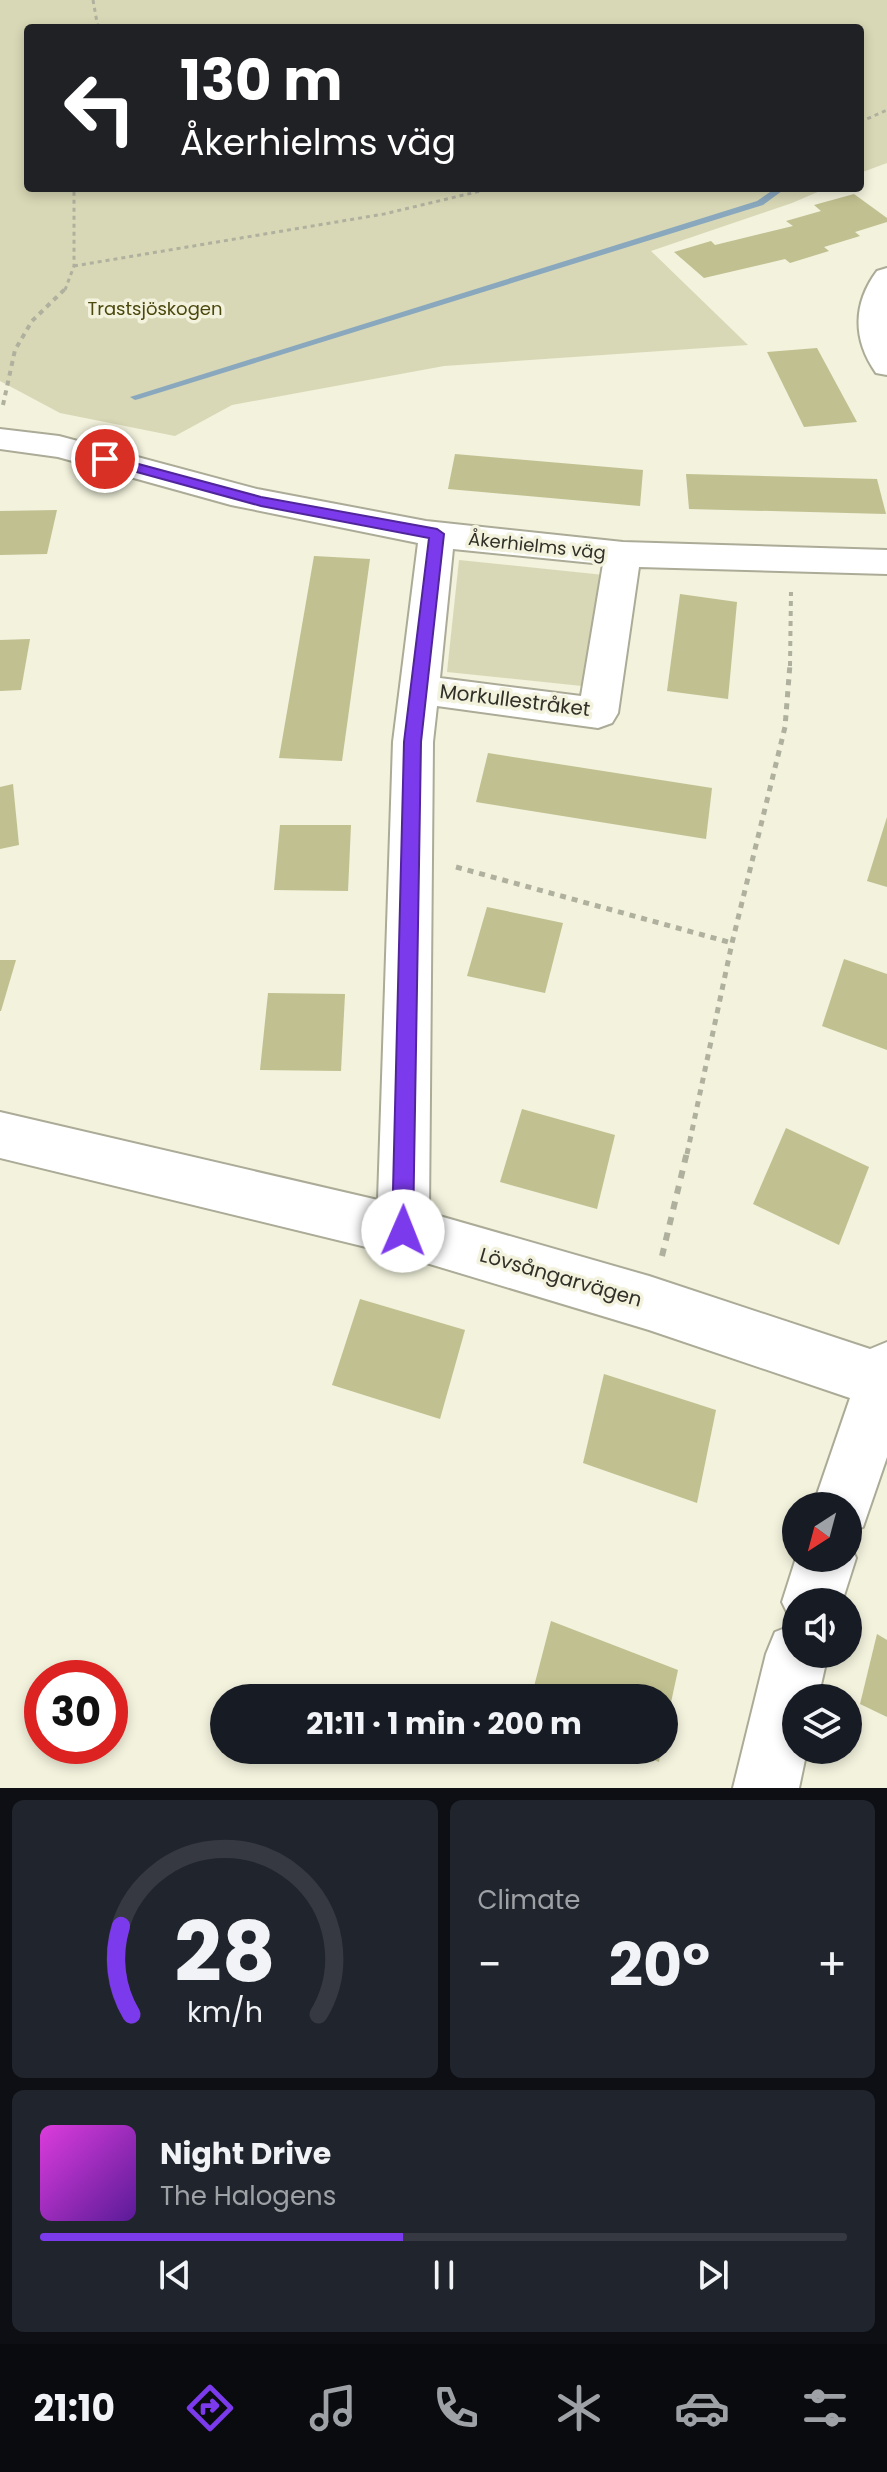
<!DOCTYPE html>
<html lang="en">
<head>
<meta charset="utf-8">
<style>
	:root { --surface:#171b24; --page:#20242c; --text:#f1f3f6; --muted:#9ea1a6; --line:#363941; --accent:#7c3aed }
	body { margin:0; font-family:Poppins,sans-serif; background:var(--page); color:var(--text); height:100vh; display:flex; flex-direction:column; font-size:30px; white-space:nowrap }
	* { box-sizing:border-box; margin:0 }
	p { font-size:26px; color:var(--muted) }
	.icon { flex:none; width:44px; height:44px; fill:none; stroke:currentColor; stroke-width:2; stroke-linecap:round; stroke-linejoin:round }
	.map { position:relative; height:1788px; overflow:hidden }
	.details { display:flex; flex-direction:column; gap:12px; padding:12px; background:#0d0f14; flex:1 }
	.details>* { flex:none }
	.top-card { position:absolute; left:24px; top:24px; width:840px; height:168px; border-radius:8px; box-shadow:0 4px 12px #0003; background:#202124; color:#fff; overflow:hidden }
	.needle { width:52px; rotate:216deg }
	.fabs { position:absolute; left:782px; top:1492px; display:grid; gap:16px }
	.fabs a { display:grid; place-items:center; width:80px; height:80px; border-radius:50%; background:var(--surface); box-shadow:0 4px 12px #0003; font-size:40px }
	.speed { position:absolute; left:24px; top:1660px; display:flex; gap:16px; font-size:40px; font-weight:700; text-align:center }
	.speed>* { display:grid; place-content:center; width:104px; height:104px; border-radius:50%; background:var(--surface); box-shadow:0 4px 12px #0003; line-height:1 }
	.speed .limit { border:12px solid #d22; background:#fff; color:#111 }
	.pin { position:absolute; display:grid; place-items:center; width:68px; height:68px; color:#fff; margin:-34px; border:4px solid #fff; border-radius:50%; box-shadow:0 2px 8px #0007 }
	.me { position:absolute; width:88px; margin:-44px; rotate:1deg; stroke-linejoin:round; filter:drop-shadow(0 0 6px #0008) }
	.turn { display:flex; align-items:center; gap:28px; height:168px; padding:0 24px; font-size:36px }
	.turn .icon { width:104px; height:104px; stroke-width:2.5 }
	.turn b { display:block; font-size:56px; line-height:68px }
	.big { font-size:60px; font-weight:700; line-height:1.1 }
	.details .widget { flex:1; display:flex; flex-direction:column; justify-content:center; gap:12px; min-width:0; padding:0 28px; border-radius:12px; background:var(--page) }
	.details .dial { align-items:center; gap:0 }
	.dial svg { height:208px; overflow:visible; fill:none; stroke:var(--line); stroke-width:7; stroke-linecap:round; text-anchor:middle }
	.dial text { fill:var(--text); stroke:none }
	.song { display:flex; align-items:center; gap:24px }
	.cover { width:96px; height:96px; border-radius:12px; background:linear-gradient(135deg,hsl(300 70% 55%),hsl(270 70% 35%)) }
	.played { height:8px; border-radius:4px; background:linear-gradient(90deg,var(--accent) 45%,var(--line) 45%) }
	.keys { display:flex; justify-content:space-around; direction:ltr }
	.heat { display:flex; justify-content:space-between; align-items:center; font-size:44px; direction:ltr }
	.details .tiles { flex:1; display:grid; gap:12px; grid-template-columns:1fr 1fr }
	.widget:last-child { grid-column:span 2 }
	.trip { position:absolute; left:210px; top:1684px; width:468px; height:80px; border-radius:40px; background:var(--surface); box-shadow:0 4px 12px #0003; font-weight:700; line-height:80px; text-align:center }
	.menu { display:flex; height:128px; justify-content:space-around; align-items:center; background:#090b0e; color:var(--muted) }
	.menu .icon { width:56px; height:56px }
	.menu .on { color:var(--accent) }
	.menu b { font-size:36px; color:var(--text) }
	.map>svg:first-child { display:block }
	.green { fill:#d8d8b6 }
	.lines { fill:none; stroke-linecap:round; stroke-linejoin:round }
	.stream { fill:#8aa8bd; fill-rule:evenodd }
	.building { fill:#c1c090 }
	.minor-casing { stroke:#abab97; stroke-width:4 }
	.path-far3 { stroke:#b0b09f; stroke-width:3; stroke-dasharray:4 4; stroke-linecap:butt }
	.path-far2 { stroke:#b0b09f; stroke-width:4; stroke-dasharray:5 5; stroke-linecap:butt }
	.path-far1 { stroke:#b0b09f; stroke-width:5; stroke-dasharray:6 6; stroke-linecap:butt }
	.path { stroke:#b0b09f; stroke-width:6; stroke-dasharray:8 8; stroke-linecap:butt }
	.minor { fill:#fff; fill-rule:evenodd }
	.route { fill:#7c3aed; stroke:#51269a; stroke-width:2 }
	.labels { text-anchor:middle; stroke-width:7; stroke-linejoin:round; paint-order:stroke }
	.far-park-label { font-size:18px; fill:#4c490f; stroke:#f2f2dd }
	.far-street-label { font-size:18px; fill:#303028; stroke:#f2f2dd }
	.street-label { font-size:20px; fill:#303028; stroke:#f2f2dd }
</style>
</head>
<body>
<div class="map">
<svg width="887" height="1788" viewBox="0 0 887 1788">
	<rect width="100%" height="100%" fill="#f2f2dd"/>
	<g class="green">
		<path d="M0,0H887V163L860,173V28H28V188H827L792,203L651,251L748,345L444,366L232,405L175,436L60,413L0,381Z"/>
		<path d="M459,560L604,575L582,686L447,672Z"/>
	</g>
	<g class="lines">
		<path class="stream" d="M776,188H786L763,205L139,399L135,400L130,397L757,201Z"/>
	</g>
	<g class="building">
		<path d="M854,194L887,218V222L855,232L860,236L824,247L829,251L790,263L785,259L704,278L674,252L711,241L715,245L793,226L786,221L821,211L814,205Z"/>
		<path d="M817,348L857,422L804,427L767,352Z"/>
		<path d="M455,454L643,470L640,506L448,489Z"/>
		<path d="M686,474L877,479L886,514L689,509Z"/>
		<path d="M57,510L47,554L0,555V511Z"/>
		<path d="M314,556L370,559L342,761L279,758Z"/>
		<path d="M680,594L737,602L728,699L667,691Z"/>
		<path d="M30,639L21,690L0,691V640Z"/>
		<path d="M488,753L712,788L706,839L476,802Z"/>
		<path d="M13,784L19,845L0,849V787Z"/>
		<path d="M887,817V887L867,881Z"/>
		<path d="M280,825H351L348,891L274,890Z"/>
		<path d="M487,907L563,923L545,993L467,976Z"/>
		<path d="M844,959L887,974V1050L822,1026Z"/>
		<path d="M0,960H16L1,1011H0Z"/>
		<path d="M268,993L345,994L341,1071L260,1070Z"/>
		<path d="M522,1109L615,1135L597,1209L500,1182Z"/>
		<path d="M786,1128L869,1167L839,1245L753,1204Z"/>
		<path d="M360,1299L465,1330L440,1419L332,1385Z"/>
		<path d="M604,1374L716,1410L697,1503L583,1463Z"/>
		<path d="M551,1621L678,1670L665,1730L664,1698H531Z"/>
		<path d="M877,1634L887,1640V1717L860,1704Z"/>
		<path d="M630,1750H661L659,1762Z"/>
	</g>
	<g class="lines">
		<g class="minor-casing">
			<g id="minor">
				<path d="M887,268V375L876,373C852,339 853,303 877,271Z"/>
				<path d="M0,429L59,436L257,489L426,521L623,542L887,550V574L639,567L618,713L612,723L598,728L437,706L433,742L429,1213L649,1276L870,1349L887,1342V1457L863,1527L848,1533V1506H813L850,1398L649,1330L403,1256L0,1158V1112L378,1200L393,742L418,543L231,505L58,457L0,449ZM453,549L603,564L581,696L440,678Z"/>
				<path d="M848,1539L856,1558L842,1602H796V1654H828L818,1698H796V1750H807L799,1788H733L766,1654L775,1632L793,1625L782,1602L796,1558H848Z"/>
			</g>
		</g>
		<g class="path-far3">
			<path d="M93,0L98,28"/>
			<path d="M860,122L887,110"/>
			<path d="M74,266L384,214L493,188"/>
			<path d="M65,290L74,266V188"/>
		</g>
		<g class="path-far2">
			<path d="M3,405L15,350L32,321L66,288"/>
			<path d="M790,666L791,592"/>
		</g>
		<g class="path-far1">
			<path d="M456,867L732,943"/>
			<path d="M687,1154L732,943L785,727L790,664"/>
		</g>
		<path class="path" d="M662,1256L687,1152"/>
		<use href="#minor" class="minor"/>
	</g>
	<path class="route" d="M105,455L261,497L437,529L444,534L421,742L413,1231L410,1239L403,1242L395,1239L392,1231L404,742L429,538L261,506L100,462V456Z"/>
	<g class="labels">
		<g class="far-park-label">
			<text x="155" y="315">Trastsjöskogen</text>
		</g>
		<g class="far-street-label">
			<text transform="translate(537 546) rotate(6)" y="6">Åkerhielms väg</text>
		</g>
		<g class="street-label">
			<text transform="translate(515 700) rotate(7)" y="7">Morkullestråket</text>
			<text transform="translate(561 1277) rotate(16)" y="7">Lövsångarvägen</text>
		</g>
	</g>
</svg>
<div class="fabs">
<a><svg class="needle" viewBox="-14 -14 28 28"><path d="M0-13l5 13h-10z" fill="#e53935"/><path d="M0 13l5-13h-10z" fill="#9ea1a6"/></svg></a>
<a><svg class="icon" aria-label="sound" viewBox="0 0 24 24"><path d="M4 9h4l5-4v14l-5-4H4zM17 9q2 3 0 6"/></svg></a>
<a><svg class="icon" aria-label="layers" viewBox="0 0 24 24"><path d="M12 4l9 5-9 5-9-5zM3 14l9 5 9-5"/></svg></a>
</div>
<div class="speed"><div class="limit">30</div></div>
<div class="pin" style="left:105px;top:459px;background:#d93025"><svg class="icon" aria-label="arrive" viewBox="0 0 24 24"><path d="M6 21V4h12l-3 4 3 4H6"/></svg></div>
<svg class="me" style="left:403px;top:1231px" viewBox="-20 -20 40 40"><circle r="19" fill="#fff"/><path d="M0-13L10 11 0 6-10 11z" fill="#7c3aed"/></svg>
<div class="trip">21:11 · 1 min · 200 m</div>
<div class="top-card">
<div class="turn"><svg class="icon" aria-label="left" viewBox="0 0 24 24"><path d="M17 20v-9H6M10 6l-5 5 5 5"/></svg><div><b>130 m</b>Åkerhielms väg</div></div>
</div>
</div>
<section class="details">
<div class="tiles">
<div class="widget dial"><svg viewBox="0 0 100 80">
<path d="M14 69A42 42 0 1 1 86 69"/>
<path d="M14 69A42 42 0 0 1 10 35" stroke="#7c3aed"/>
<text x="50" y="56" font-size="32" font-weight="700">28</text>
<text x="50" y="72" font-size="11">km/h</text>
</svg></div>
<div class="widget"><p>Climate</p>
<div class="heat"><a>−</a><b class="big">20°</b><a>+</a></div>
</div>
<div class="widget">
<div class="song"><i class="cover"></i><div><b>Night Drive</b><p>The Halogens</p></div></div>
<div class="played"></div>
<div class="keys"><svg class="icon" aria-label="previous" viewBox="0 0 24 24"><path d="M18 5L8 12l10 7zM5 5v14"/></svg><svg class="icon" aria-label="pause" viewBox="0 0 24 24"><path d="M8 5v14M16 5v14"/></svg><svg class="icon" aria-label="next" viewBox="0 0 24 24"><path d="M6 5l10 7-10 7zM19 5v14"/></svg></div>
</div>
</div>
</section>
<nav class="menu">
<b>21:10</b>
<svg class="icon on" aria-label="directions" viewBox="0 0 24 24"><path d="M12 3l9 9-9 9-9-9zM9 14v-3h6M13 9l2 2-2 2"/></svg>
<svg class="icon" aria-label="music" viewBox="0 0 24 24"><path d="M9 18V5l10-2v13"/><circle cx="6" cy="18" r="3"/><circle cx="16" cy="16" r="3"/></svg>
<svg class="icon" aria-label="phone" viewBox="0 0 24 24"><path d="M5 4h4l2 5-3 2q2 4 5 5l2-3 5 2v4C11 20 4 13 5 4z"/></svg>
<svg class="icon" aria-label="climate" viewBox="0 0 24 24"><path d="M12 3v18M4 7l16 10M4 17L20 7"/></svg>
<svg class="icon" aria-label="car" viewBox="0 0 24 24"><path d="M5 17H2v-5l4-1 3-4h7l3 4 3 1v5h-3M9 17h6M6 11h13"/><circle cx="7" cy="17" r="2"/><circle cx="17" cy="17" r="2"/></svg>
<svg class="icon" aria-label="filters" viewBox="0 0 24 24"><path d="M4 7h16M4 17h16"/><circle cx="9" cy="7" r="2"/><circle cx="15" cy="17" r="2"/></svg>
</nav>
</body>
</html>
